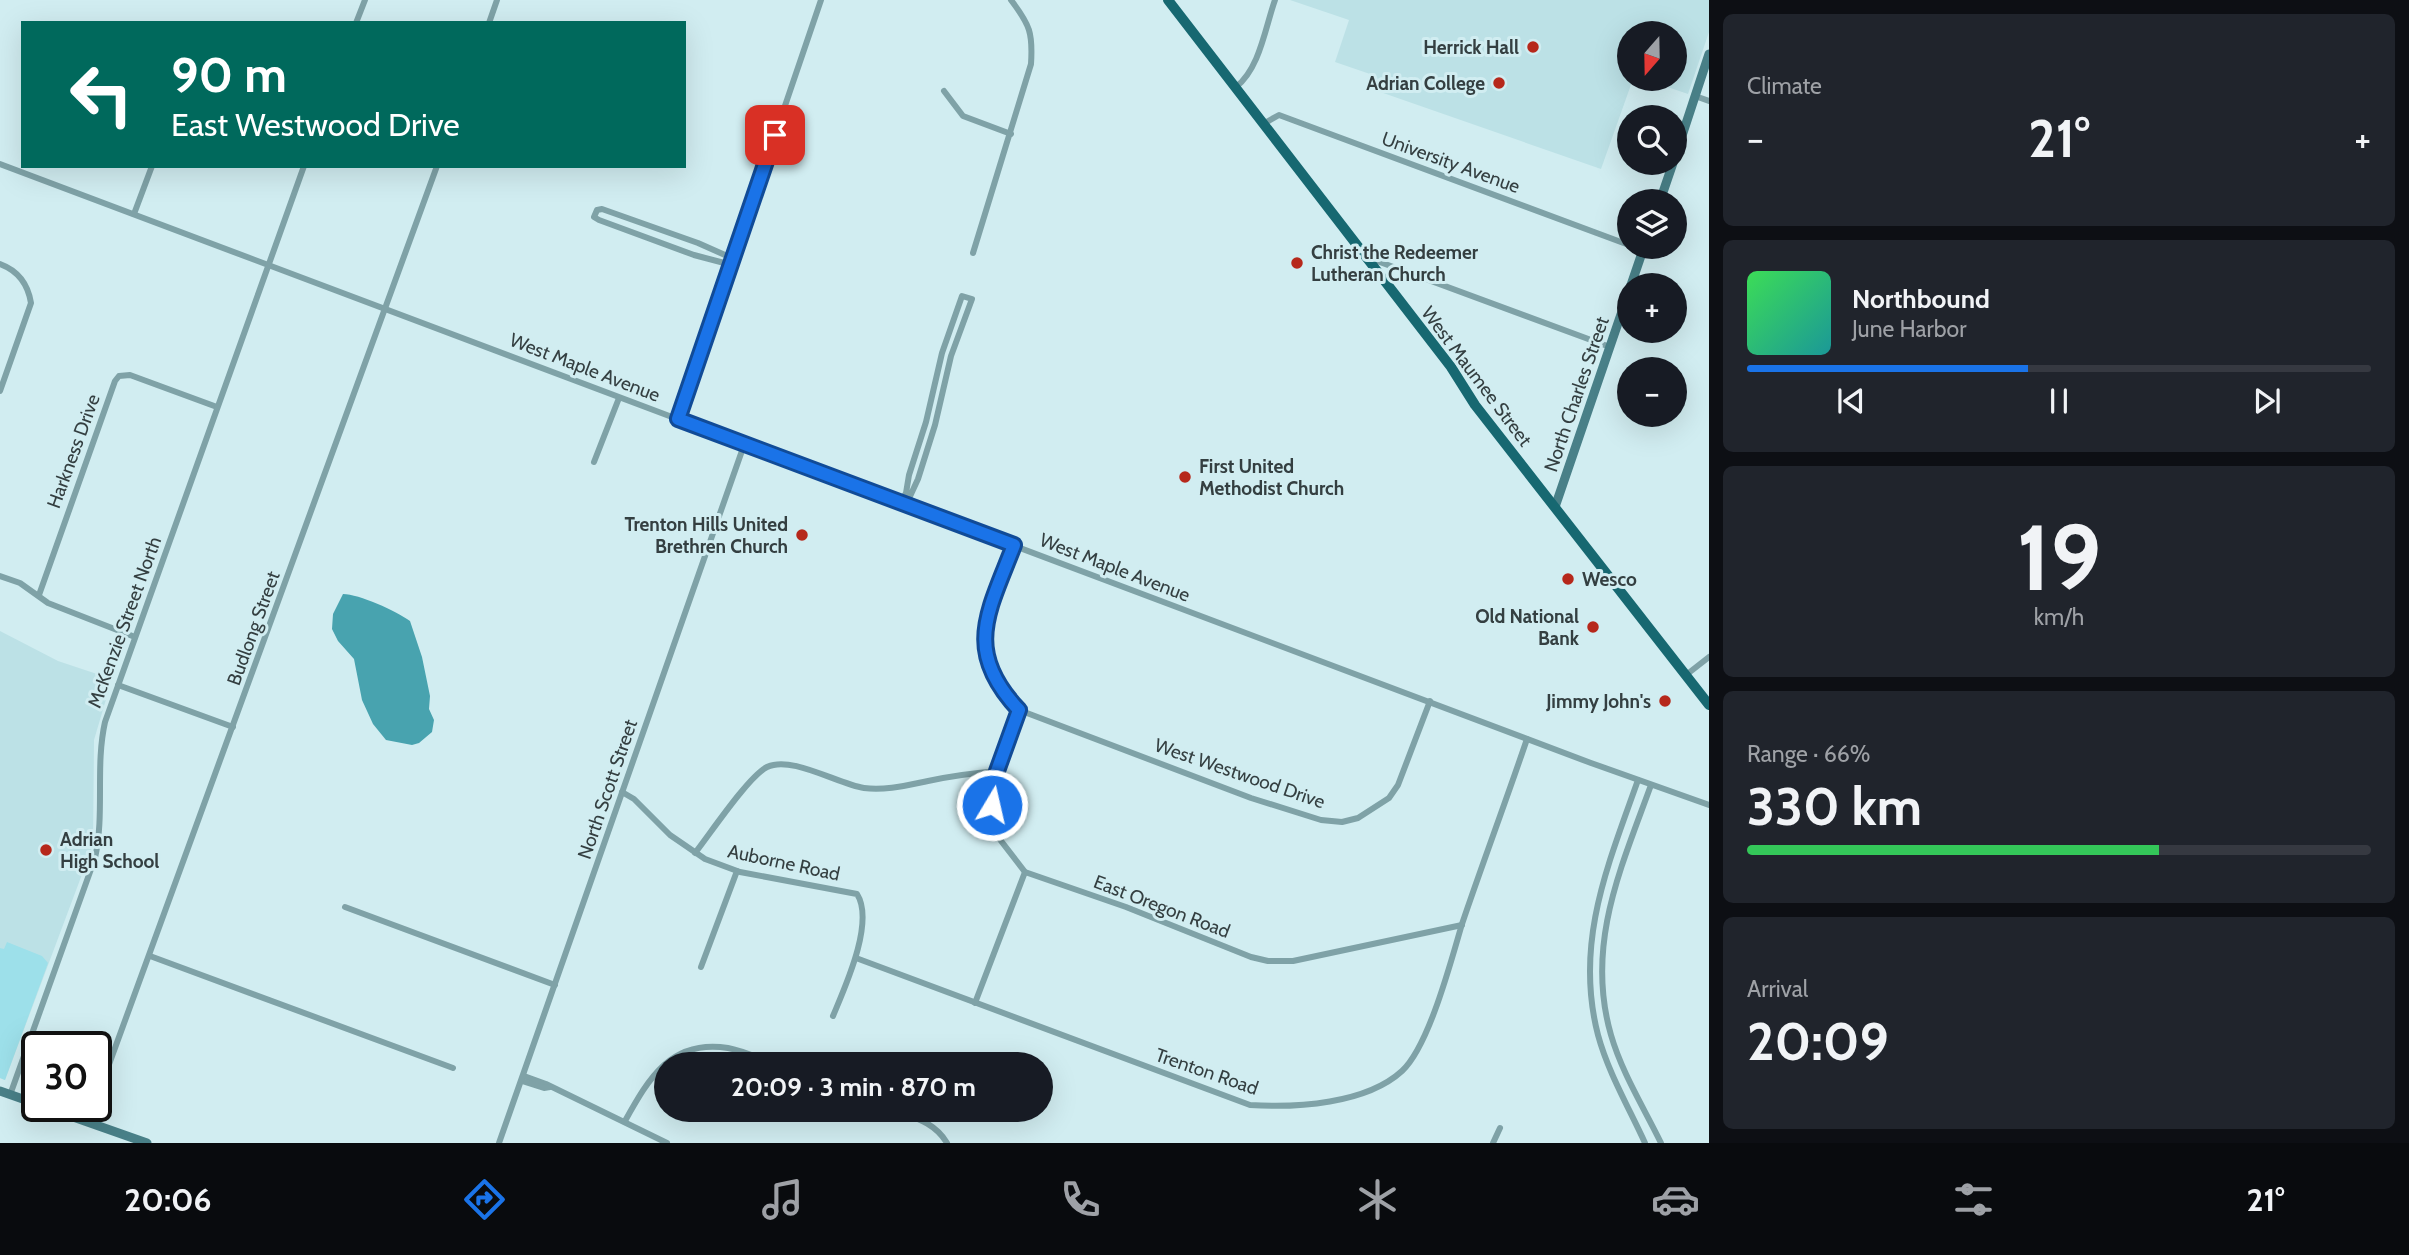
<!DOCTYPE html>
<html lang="en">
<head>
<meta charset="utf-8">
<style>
	:root { --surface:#171b24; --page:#20242c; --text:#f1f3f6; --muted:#9ea1a6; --line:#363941; --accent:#1a73e8 }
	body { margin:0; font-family:Cabin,sans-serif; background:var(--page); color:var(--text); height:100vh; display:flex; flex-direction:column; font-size:26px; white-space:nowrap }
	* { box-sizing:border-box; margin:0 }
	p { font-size:23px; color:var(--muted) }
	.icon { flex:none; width:38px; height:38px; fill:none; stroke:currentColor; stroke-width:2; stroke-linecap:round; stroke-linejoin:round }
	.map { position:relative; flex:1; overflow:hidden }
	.side { display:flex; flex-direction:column; gap:14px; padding:14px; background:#0d0f14; width:700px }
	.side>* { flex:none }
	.banner { position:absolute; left:21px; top:21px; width:665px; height:147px; border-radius:0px; box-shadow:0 7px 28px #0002; background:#00695c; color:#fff; overflow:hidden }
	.needle { width:46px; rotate:200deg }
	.fabs { position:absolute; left:1617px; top:21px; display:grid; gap:14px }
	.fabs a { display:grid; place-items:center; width:70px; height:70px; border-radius:50%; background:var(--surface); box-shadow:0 7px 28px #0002; font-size:35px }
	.speed { position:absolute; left:21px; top:1031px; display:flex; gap:14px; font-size:35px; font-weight:700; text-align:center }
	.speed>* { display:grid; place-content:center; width:91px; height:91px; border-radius:50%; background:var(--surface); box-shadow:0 7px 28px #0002; line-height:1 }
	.speed .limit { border:4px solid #111; border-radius:10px; background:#fff; color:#111 }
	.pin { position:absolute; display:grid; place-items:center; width:60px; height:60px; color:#fff; margin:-30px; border-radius:14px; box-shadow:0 4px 10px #0006 }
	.me { position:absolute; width:77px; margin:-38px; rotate:9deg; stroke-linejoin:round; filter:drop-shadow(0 0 5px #0008) }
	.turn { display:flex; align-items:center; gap:24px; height:147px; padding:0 35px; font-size:32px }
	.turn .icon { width:91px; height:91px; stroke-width:2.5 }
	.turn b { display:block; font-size:49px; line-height:60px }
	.big { font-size:52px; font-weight:700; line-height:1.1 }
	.side .card { flex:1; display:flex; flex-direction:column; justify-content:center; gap:10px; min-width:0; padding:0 24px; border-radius:10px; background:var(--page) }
	.side .dial { align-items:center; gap:0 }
	.dial b { font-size:91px; line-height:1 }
	.song { display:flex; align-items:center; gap:21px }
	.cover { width:84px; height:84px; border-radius:10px; background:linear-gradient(135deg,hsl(130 70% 55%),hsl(180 70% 35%)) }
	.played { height:7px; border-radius:4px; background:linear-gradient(90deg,var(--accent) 45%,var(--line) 45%) }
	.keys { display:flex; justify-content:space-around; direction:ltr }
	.heat { display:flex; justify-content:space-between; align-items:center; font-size:38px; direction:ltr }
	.charge { height:10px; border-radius:5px; background:linear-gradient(90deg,#34c759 66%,var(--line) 0) }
	.trip { position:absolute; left:654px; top:1052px; width:399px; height:70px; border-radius:35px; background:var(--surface); box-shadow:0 7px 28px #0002; font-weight:700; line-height:70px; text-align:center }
	.dock { display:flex; height:112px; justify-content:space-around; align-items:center; background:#090b0e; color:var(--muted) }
	.dock .icon { width:49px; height:49px }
	.dock .active { color:var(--accent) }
	.dock b { font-size:32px; color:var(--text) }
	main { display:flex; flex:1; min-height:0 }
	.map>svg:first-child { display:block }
	.built { fill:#bce1e6 }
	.green { fill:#9de0ea }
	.water { fill:#48a3af }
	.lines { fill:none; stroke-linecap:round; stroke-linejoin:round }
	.street { stroke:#7fa2a7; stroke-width:6 }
	.secondary { stroke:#498088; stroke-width:9 }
	.primary { stroke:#176871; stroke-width:10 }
	.route-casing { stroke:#114b97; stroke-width:18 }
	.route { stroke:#1a73e8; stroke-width:12 }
	.poi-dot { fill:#b6281b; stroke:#d1edf1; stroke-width:2.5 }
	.labels { text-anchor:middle; stroke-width:6; stroke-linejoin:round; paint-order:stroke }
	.poi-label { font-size:19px; font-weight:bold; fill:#343f41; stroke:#d1edf1; text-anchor:end }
	.street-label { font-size:19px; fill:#343f41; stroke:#d1edf1 }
</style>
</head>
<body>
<main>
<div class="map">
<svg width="1709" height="1143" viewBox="0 0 1709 1143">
	<rect width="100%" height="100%" fill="#d1edf1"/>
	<g class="built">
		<path d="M1290,0H1709V32L1688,94L1644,79H1675V33H1629V79H1633L1601,169L1366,87L1370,74L1335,62L1349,20Z"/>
		<path d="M0,631L58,661L112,679L94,740L93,845L5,1080L0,1078Z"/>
	</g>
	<path class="green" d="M7,942L42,956L48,963L5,1080L0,1078V948L4,949Z"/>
	<path class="water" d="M343,594C359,594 396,611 410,621L422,657L430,696L429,709L434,720L432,732L419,743L412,745L386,740L373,724L362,700L354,659L338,641L332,629L333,614Z"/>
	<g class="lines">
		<g class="street">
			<path d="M356,23L365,0"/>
			<path d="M489,23L497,0"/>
			<path d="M1236,87C1260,68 1265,28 1275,0"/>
			<path d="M944,91L963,116L1011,134"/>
			<path d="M1695,96L1709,101"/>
			<path d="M1263,124L1279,115L1629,245"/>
			<path d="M0,164L1591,763L1709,805"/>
			<path d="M134,214L152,166"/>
			<path d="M973,253L1031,64C1033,33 1030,25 1011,0"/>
			<path d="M1369,258L1610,347"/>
			<path d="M0,264C19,271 28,284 31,303L0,391"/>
			<path d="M732,265L694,255L599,220L594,217L597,210L602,209L698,243L734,259"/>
			<path d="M678,420L821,0"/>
			<path d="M594,462L619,398"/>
			<path d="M900,503L906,493L909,475L926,422L942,353L962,296L972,299L951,356L935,425L918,479L906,505"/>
			<path d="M1014,545C989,612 962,651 1019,710L1251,798L1321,820L1342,822L1358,818L1389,798L1398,785L1430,701"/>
			<path d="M0,576L20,583L48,603L135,637"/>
			<path d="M39,595L115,381L119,376L130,375L217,407"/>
			<path d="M1686,675L1709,657"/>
			<path d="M118,685L233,727"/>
			<path d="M1019,710L997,771L992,805L994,826L998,837L1025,872L1126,907L1251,957L1268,961H1293L1462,925"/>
			<path d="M1638,780C1608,865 1574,943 1598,1035C1608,1072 1629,1108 1645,1143"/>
			<path d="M1651,785C1621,868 1585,945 1611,1035C1622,1073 1644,1108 1661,1143"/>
			<path d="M622,792L634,799L670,835L705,859L740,872L857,894C875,922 845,987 833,1016"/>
			<path d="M695,853C710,834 748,777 767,767C791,755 838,784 864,788C885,791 908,785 928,781C951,776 974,773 997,771"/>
			<path d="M345,907L555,985"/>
			<path d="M150,956L453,1068"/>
			<path d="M856,958L1250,1105C1296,1108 1366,1104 1402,1071C1429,1046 1451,961 1462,924C1483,862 1506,801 1527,739"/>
			<path d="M701,967L737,871"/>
			<path d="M975,1003L1025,872"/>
			<path d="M524,1076L546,1084L667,1143"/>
			<path d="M522,1081L544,1088L550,1087"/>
			<path d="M10,1095L95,858C105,813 95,767 105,722L304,166"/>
			<path d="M96,1100L437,166"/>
			<path d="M895,1110C916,1118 935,1123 947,1143"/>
			<path d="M625,1121C649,1078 671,1039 728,1048C744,1051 760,1059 775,1064"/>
			<path d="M89,1122L94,1106"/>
			<path d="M499,1143L744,445"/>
			<path d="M1493,1143L1500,1128"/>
		</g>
		<g class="secondary">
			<path d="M1675,157L1709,54"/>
			<path d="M1660,201L1673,163"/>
			<path d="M1631,285L1644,247"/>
			<path d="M1555,507L1629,291"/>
			<path d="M0,1091L37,1104"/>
			<path d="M42,1106L147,1143"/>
		</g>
		<path class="primary" d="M1168,0L1451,367L1475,405L1709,705"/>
	</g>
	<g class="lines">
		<g class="route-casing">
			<path id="route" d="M775,135L678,419L1014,545C989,611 962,650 1019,710L997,771L992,805"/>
		</g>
		<use href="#route" class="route"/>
	</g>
	<g class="poi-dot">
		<circle cx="1533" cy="47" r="7"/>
		<circle cx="1499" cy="83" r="7"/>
		<circle cx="1297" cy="263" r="7"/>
		<circle cx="1185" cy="477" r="7"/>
		<circle cx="802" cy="535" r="7"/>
		<circle cx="1568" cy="579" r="7"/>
		<circle cx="1593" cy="627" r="7"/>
		<circle cx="1665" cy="701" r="7"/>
		<circle cx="46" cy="850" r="7"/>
	</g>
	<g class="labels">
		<g class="poi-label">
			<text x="1519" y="54">Herrick Hall</text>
			<text x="1485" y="90">Adrian College</text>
			<text x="1311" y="259" text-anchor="start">Christ the Redeemer<tspan x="1311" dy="22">Lutheran Church</tspan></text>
			<text x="1199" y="473" text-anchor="start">First United<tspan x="1199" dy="22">Methodist Church</tspan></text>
			<text x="788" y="531">Trenton Hills United<tspan x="788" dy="22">Brethren Church</tspan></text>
			<text x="1582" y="586" text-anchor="start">Wesco</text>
			<text x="1579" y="623">Old National<tspan x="1579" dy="22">Bank</tspan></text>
			<text x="1651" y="708">Jimmy John's</text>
			<text x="60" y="846" text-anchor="start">Adrian<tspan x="60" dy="22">High School</tspan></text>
		</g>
		<g class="street-label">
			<text transform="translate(1451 162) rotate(20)" y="7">University Avenue</text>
			<text transform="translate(585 367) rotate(21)" y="7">West Maple Avenue</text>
			<text transform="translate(1477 376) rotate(53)" y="7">West Maumee Street</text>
			<text transform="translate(1576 394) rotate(-71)" y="7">North Charles Street</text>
			<text transform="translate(73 451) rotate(-70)" y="7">Harkness Drive</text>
			<text transform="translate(1115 567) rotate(21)" y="7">West Maple Avenue</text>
			<text transform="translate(124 622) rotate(-70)" y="7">McKenzie Street North</text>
			<text transform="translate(253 628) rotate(-70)" y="7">Budlong Street</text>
			<text transform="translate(1240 773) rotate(19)" y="7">West Westwood Drive</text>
			<text transform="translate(607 789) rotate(-71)" y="7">North Scott Street</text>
			<text transform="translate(784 862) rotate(12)" y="7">Auborne Road</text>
			<text transform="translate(1162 906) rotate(21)" y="7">East Oregon Road</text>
			<text transform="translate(1207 1071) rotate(19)" y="7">Trenton Road</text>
		</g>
	</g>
</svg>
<div class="fabs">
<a><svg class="needle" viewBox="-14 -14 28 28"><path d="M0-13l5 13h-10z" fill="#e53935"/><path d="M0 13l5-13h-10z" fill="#9ea1a6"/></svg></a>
<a><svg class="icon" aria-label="search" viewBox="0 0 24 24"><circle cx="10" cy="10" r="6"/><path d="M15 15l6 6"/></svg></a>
<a><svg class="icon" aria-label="layers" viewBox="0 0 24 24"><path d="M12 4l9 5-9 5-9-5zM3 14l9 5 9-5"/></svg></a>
<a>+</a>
<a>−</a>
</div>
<div class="speed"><div class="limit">30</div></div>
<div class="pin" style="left:775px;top:135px;background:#d93025"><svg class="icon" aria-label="arrive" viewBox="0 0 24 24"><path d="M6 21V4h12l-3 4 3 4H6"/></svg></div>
<svg class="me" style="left:992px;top:805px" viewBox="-20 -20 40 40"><circle r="17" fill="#1a73e8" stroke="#fff" stroke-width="3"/><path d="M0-11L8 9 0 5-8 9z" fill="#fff"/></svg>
<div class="trip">20:09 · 3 min · 870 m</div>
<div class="banner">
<div class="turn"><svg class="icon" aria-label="left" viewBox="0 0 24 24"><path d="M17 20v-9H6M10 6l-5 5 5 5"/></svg><div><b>90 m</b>East Westwood Drive</div></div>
</div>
</div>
<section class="side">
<div class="card"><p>Climate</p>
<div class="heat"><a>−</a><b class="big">21°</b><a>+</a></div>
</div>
<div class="card">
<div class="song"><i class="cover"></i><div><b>Northbound</b><p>June Harbor</p></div></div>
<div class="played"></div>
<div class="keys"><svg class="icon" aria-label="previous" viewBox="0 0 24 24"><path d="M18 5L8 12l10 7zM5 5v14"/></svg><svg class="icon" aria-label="pause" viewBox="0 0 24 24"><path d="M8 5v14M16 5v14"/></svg><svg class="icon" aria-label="next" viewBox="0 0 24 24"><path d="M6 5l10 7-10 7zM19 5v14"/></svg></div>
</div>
<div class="card dial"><b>19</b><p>km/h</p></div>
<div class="card"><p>Range · 66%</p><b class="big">330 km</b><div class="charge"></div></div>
<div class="card"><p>Arrival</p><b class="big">20:09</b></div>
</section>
</main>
<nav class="dock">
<b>20:06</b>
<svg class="icon active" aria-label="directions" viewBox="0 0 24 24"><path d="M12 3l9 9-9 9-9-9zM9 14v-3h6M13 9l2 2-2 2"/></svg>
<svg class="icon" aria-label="music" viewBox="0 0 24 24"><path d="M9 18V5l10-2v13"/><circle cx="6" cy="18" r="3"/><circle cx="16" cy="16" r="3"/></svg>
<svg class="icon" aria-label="phone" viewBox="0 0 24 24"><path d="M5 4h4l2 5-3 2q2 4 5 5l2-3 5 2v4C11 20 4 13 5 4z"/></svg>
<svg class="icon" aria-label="climate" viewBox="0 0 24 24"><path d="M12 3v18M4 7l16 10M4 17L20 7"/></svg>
<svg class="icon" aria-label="car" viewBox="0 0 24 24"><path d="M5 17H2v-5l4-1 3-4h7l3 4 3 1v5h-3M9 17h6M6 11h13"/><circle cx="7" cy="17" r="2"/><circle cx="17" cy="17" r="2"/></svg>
<svg class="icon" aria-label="filters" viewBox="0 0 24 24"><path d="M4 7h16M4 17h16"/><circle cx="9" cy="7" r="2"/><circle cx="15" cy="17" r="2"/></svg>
<b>21°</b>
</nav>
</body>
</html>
